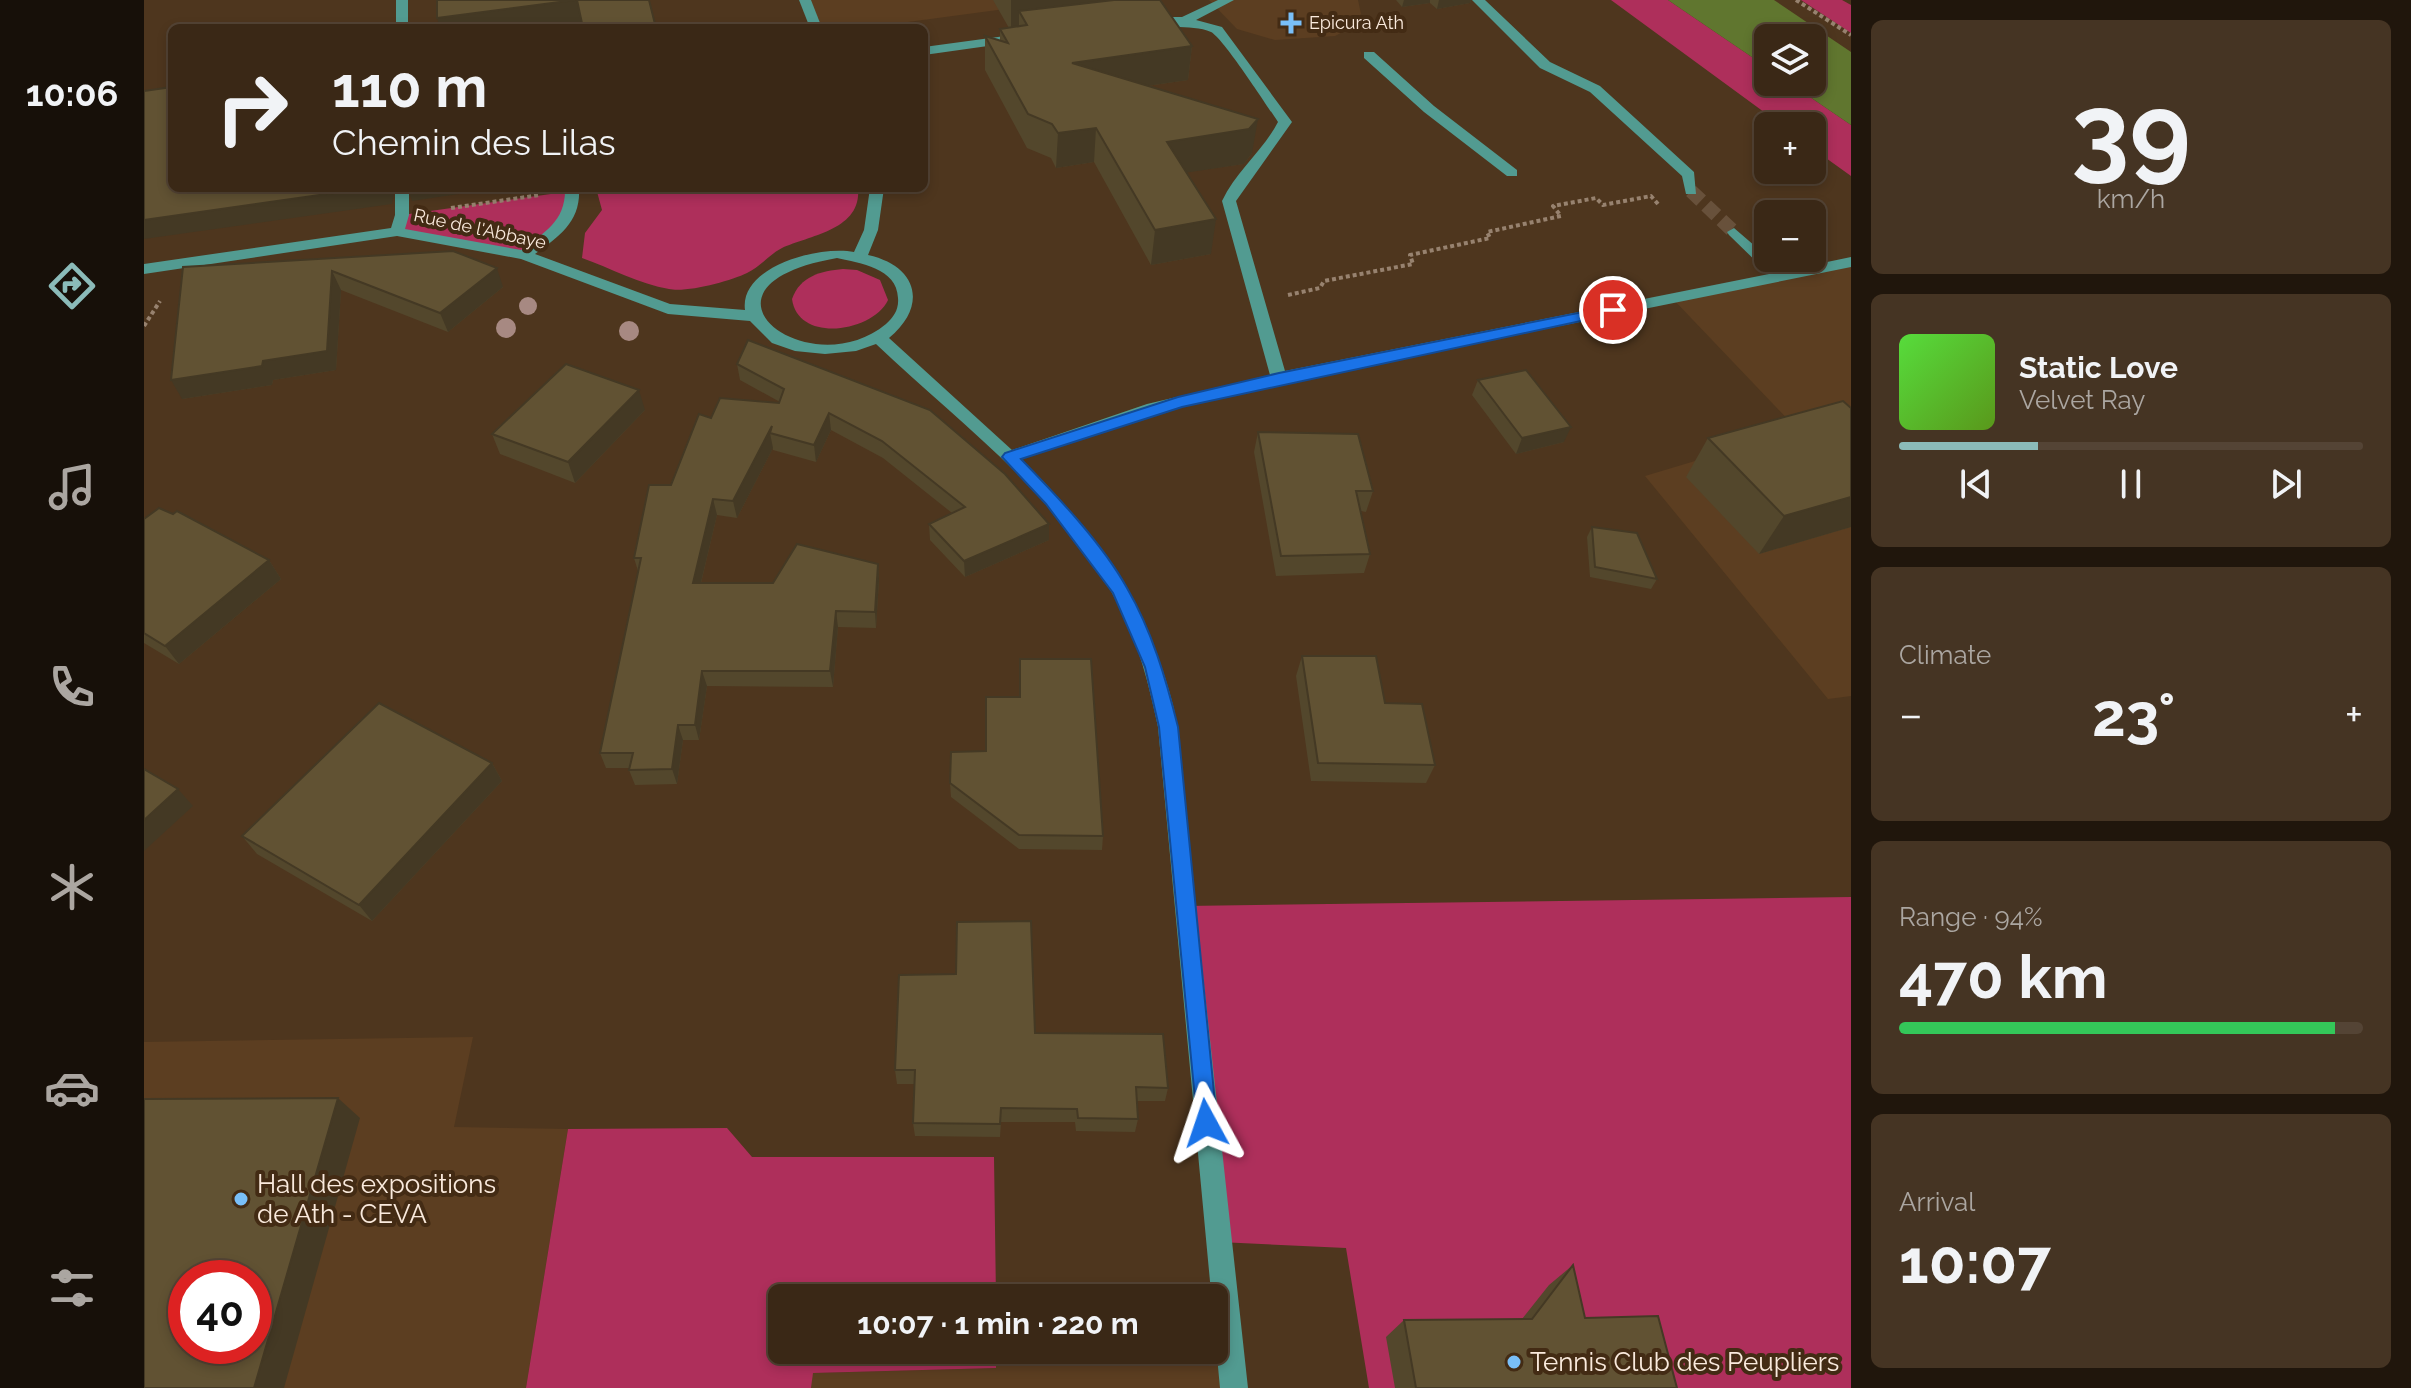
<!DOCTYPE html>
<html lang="en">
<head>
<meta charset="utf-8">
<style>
	:root { --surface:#3a2816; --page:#453423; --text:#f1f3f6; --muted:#aba6a1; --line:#544435; --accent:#8bbbb9 }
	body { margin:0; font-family:Raleway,sans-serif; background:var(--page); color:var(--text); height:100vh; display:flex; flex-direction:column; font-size:30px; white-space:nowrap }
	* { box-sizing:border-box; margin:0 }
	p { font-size:26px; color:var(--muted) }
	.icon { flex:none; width:44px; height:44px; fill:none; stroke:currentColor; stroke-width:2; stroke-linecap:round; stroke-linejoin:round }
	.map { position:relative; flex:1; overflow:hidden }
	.side { display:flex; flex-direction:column; gap:20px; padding:20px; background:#20160c; width:560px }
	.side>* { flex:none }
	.top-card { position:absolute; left:24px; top:24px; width:760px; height:168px; border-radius:12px; box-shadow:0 4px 12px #0003,0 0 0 2px var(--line); background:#3a2816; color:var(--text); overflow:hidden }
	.buttons { position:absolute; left:1610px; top:24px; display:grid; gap:16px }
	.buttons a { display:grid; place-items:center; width:72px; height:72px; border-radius:12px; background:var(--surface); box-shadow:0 4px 12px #0003,0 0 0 2px var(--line); font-size:40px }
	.speed { position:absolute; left:24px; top:1260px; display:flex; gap:16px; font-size:40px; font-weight:700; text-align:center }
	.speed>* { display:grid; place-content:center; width:104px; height:104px; border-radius:50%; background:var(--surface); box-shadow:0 4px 12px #0003,0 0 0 2px var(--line); line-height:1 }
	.speed .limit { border:12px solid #d22; background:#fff; color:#111 }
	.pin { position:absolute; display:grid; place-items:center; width:68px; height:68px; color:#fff; margin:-34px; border:4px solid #fff; border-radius:50%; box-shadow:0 2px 8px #0007 }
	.me { position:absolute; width:88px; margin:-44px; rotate:355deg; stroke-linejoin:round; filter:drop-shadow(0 0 6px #0008) }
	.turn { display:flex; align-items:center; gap:28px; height:168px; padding:0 32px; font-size:36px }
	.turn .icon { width:104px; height:104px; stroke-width:2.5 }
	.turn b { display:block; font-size:56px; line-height:68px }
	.big { font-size:60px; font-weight:700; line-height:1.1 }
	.side .card { flex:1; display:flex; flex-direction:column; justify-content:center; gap:12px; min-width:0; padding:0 28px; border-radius:12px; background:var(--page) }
	.side .dial { align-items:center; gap:0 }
	.dial b { font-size:104px; line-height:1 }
	.song { display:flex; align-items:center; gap:24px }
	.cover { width:96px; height:96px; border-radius:12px; background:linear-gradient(135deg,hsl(110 70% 55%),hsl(90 70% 35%)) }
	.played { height:8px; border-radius:4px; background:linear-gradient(90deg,var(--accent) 30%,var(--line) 30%) }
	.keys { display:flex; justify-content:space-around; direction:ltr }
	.heat { display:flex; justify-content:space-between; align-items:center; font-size:44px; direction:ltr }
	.charge { height:12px; border-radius:6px; background:linear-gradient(90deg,#34c759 94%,var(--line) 0) }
	.trip { position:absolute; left:624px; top:1284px; width:460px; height:80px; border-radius:12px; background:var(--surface); box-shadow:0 4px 12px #0003,0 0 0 2px var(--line); font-weight:700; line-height:80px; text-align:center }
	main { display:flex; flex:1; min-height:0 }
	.tab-bar { display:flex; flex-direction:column; width:144px; justify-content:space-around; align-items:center; background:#171009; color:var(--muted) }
	.tab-bar .icon { width:56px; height:56px }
	.tab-bar .current { color:var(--accent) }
	.tab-bar b { font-size:36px; color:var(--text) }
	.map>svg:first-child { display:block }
	.built { fill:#5c3e21; fill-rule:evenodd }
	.green { fill:#ae2f5b }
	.water { fill:#60762f }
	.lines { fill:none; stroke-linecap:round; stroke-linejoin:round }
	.minor-tunnel { stroke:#68513b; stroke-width:14; stroke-dasharray:14 7; stroke-linecap:butt }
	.path { stroke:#97826f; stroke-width:4; stroke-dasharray:4 3; stroke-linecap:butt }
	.minor { fill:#529b91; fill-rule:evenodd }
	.tree { fill:#a78982 }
	.wall { fill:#53472c }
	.shaded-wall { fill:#443924 }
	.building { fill:#615233; stroke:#443924; stroke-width:2; fill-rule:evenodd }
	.route { fill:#1a73e8; stroke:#114b97; stroke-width:2 }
	.poi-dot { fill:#79bff8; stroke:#432b14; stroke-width:3 }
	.labels { text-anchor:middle; stroke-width:8; stroke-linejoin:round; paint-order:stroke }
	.far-poi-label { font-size:18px; fill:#faeadd; stroke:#432b14; text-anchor:start }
	.far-street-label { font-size:18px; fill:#faeadd; stroke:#432b14 }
	.near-poi-label { font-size:26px; fill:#faeadd; stroke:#432b14; text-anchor:start }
</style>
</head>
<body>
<main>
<nav class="tab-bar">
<b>10:06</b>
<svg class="icon current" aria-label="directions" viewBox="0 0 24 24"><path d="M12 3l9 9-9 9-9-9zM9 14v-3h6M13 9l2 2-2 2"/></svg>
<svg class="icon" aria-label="music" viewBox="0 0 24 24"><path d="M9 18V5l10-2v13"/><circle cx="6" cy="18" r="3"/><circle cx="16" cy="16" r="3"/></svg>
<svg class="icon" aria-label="phone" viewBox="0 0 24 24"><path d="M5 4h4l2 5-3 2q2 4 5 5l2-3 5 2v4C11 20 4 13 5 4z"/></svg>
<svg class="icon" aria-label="climate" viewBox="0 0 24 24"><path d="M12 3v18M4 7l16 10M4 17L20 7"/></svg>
<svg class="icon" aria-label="car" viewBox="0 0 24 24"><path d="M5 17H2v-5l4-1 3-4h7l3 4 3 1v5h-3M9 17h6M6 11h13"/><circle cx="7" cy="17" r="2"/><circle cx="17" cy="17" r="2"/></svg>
<svg class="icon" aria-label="filters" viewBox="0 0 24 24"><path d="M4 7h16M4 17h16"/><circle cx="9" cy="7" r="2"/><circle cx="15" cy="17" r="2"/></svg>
</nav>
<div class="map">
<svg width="1707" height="1388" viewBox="0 0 1707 1388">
	<rect width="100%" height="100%" fill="#4e361e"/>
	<g class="built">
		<path d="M661,0H927L719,28H672Z"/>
		<path d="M1065,0H1214L1217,14L1206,28L1191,36L1131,40L1093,29Z"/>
		<path d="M1707,262V696L1684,699L1501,476L1654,430L1528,298Z"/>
		<path d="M329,1037L310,1127L424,1129L382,1388H0V1042ZM42,1278H110V1346H42Z"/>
		<path d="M1070,1340H1085L1090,1388H667L668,1373L852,1368V1350H1070Z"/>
	</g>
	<g class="green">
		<path d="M1467,0H1524L1624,68V82H1644L1707,125V176L1668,148V126H1639Z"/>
		<path d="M1657,0H1698L1707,5V33Z"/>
		<path d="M452,188H714C718,230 666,235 638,248C626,254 616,267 603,273C587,281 542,293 525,289C496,284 466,268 438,258L441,233L458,210Z"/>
		<path d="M428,191L430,204L383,256L253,232L258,215Z"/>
		<path d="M699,269L713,270L736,280L744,300C729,332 654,344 648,299C656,276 677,271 699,269Z"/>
		<path d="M1707,897V1388H1225L1202,1248L1075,1242L1042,906Z"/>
		<path d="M583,1128L608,1157H850L852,1298H638V1350H852V1368L669,1373L667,1388H382L424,1129Z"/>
	</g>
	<path class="water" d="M1524,0H1630L1707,52V125L1644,82H1668V38H1624V68Z"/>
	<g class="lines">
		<path class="minor-tunnel" d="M1547,191L1590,232"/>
		<g class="path">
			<path d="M1652,0L1707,35"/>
			<path d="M307,208L396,195"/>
			<path d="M1144,295L1176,288L1180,281L1269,264L1266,255L1346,238L1343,232L1417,216L1409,206L1452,198L1459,205L1507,196L1514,204"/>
			<path d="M0,326L16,301"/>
		</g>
		<g class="minor">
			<rect x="252" y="0" width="12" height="28"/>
			<path d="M655,0H667L678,28H666Z"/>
			<path d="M1074,0H1090L1052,20L1078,27L1148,122L1092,201L1141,371L1625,274L1585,235L1583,232L1590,228L1640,271L1707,257V267L1135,383L1013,413L877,459C954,535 1004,604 1030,709L1104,1388H1076L1014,727C1005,685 995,644 975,606C921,500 816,424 732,344L712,351L681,354L651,351L628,343L606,321L524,314L377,259L253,236L0,274V264L247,228L251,215V188H265V215L261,229L377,250C401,232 422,221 421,188H435C437,221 416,236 391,254L526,304L601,310C595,266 677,245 710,252L720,230L726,188H740L734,230L724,255C774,266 784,306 745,338L868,450L1003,404L1126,375L1078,201C1092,171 1119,151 1134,122C1123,106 1079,38 1067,32C1047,23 1013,31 1000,21L1006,17H1038ZM693,258C716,263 753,268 754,298C755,309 750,317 742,324C664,388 532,286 693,258Z"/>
			<path d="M1328,0H1341L1406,62L1456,86L1550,172L1552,194H1542L1538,176L1446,92L1396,68Z"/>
			<path d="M883,33L889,37L887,40L780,55V47Z"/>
			<path d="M1220,52H1230L1290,106L1373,170V176H1363L1280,112L1220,58Z"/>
		</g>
	</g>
	<g class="tree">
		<circle cx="384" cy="306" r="9"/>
		<circle cx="362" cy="328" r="10"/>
		<circle cx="485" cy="331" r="10"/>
	</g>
	<g class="wall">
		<path d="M849,0H1016L1048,46L1044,80L1003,86L1108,153L1100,164L1043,172L1067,254L1007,265L950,162L912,168L907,158L883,148L841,70V36L856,41V29L865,28Z"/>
		<path d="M1252,0H1327L1326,3L1293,9L1286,3L1258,7Z"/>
		<path d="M309,251L359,287L304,332L197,290L192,370L129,380L128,385L38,399L39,267Z"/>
		<path d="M604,340L905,540L821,577L786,540L785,524L808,513L739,458L687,430L672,462L629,450V448L593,518L573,515L557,583H629L734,564L735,580L732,628L694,627L689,687L563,686L555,740H539L533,784L491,785L485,770V768H462L456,753L494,571L490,558L527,485L567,418L635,403L636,402L596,380L593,364Z"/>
		<path d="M1334,380L1420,442L1372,454L1328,395Z"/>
		<path d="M501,410L431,483L356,454L348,434Z"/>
		<path d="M1114,432L1229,491L1222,512L1217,511L1226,554L1220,573L1132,576L1110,452Z"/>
		<path d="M1564,438L1707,527L1615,554L1542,477Z"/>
		<path d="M0,519L125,560L137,579L35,664L0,643Z"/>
		<path d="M1448,527L1513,579L1507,589L1446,577L1443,537Z"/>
		<path d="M1158,656L1241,703L1291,765L1282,783L1167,781L1152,676Z"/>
		<path d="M348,763L358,781L228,921L113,854L98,836Z"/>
		<path d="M806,783L959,836L958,850L875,849L807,797Z"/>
		<path d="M812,974L891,1033L1024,1088L1021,1101H993L994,1119L991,1132L932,1131L931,1122H857L856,1137L771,1136L769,1123L771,1084H753L751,1070Z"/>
		<path d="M1429,1265L1441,1318L1533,1388H1251L1242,1337L1260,1320L1378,1319L1405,1285Z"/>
	</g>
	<g class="shaded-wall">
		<path d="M433,0L440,28H296L293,18Z"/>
		<path d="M867,0H1001L875,11V31L867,32Z"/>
		<path d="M1260,0H1286V3L1258,7Z"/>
		<path d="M1295,0H1327L1326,3L1293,9Z"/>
		<path d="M1048,46L1044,80L927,97L928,63Z"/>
		<path d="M1114,119L1108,153L1100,164L1020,176L1023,142Z"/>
		<path d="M952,128L950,162L912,168L914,133Z"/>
		<path d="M225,188H251L248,204L0,239V220Z"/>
		<path d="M263,188H355L268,201Z"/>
		<path d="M1072,219L1067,254L1007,265L1011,230Z"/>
		<path d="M353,268L359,287L304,332L296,313Z"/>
		<path d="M188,271L197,290L192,370L129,380L128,385L38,399L27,380Z"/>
		<path d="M495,390L501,410L431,483L424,462Z"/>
		<path d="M685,413L687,430L672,462L670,445Z"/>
		<path d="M628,426L626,433L629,448L593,518L589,501Z"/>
		<path d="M1427,427L1420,442L1372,454L1378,438Z"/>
		<path d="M1707,497V527L1615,554L1640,516Z"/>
		<path d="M569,499L573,515L553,599L549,583Z"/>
		<path d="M905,524V540L821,577L820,561Z"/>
		<path d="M125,560L137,579L35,664L21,646Z"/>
		<path d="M734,564L735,580L732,628L731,612Z"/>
		<path d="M692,611L694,627L689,687L686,671Z"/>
		<path d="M558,671L563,686L555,740L551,725Z"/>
		<path d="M534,725L539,740L533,784L528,769Z"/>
		<path d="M348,763L358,781L228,921L215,905Z"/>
		<path d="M34,789L49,806L0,851V820Z"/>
		<path d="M194,1098L216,1118L140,1388H110Z"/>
	</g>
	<g class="building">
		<path d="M293,0H431L293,18Z"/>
		<path d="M433,0H505L512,28H439Z"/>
		<path d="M970,0H1016L1048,46L928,63L1114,119L1105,129L1023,142L1072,219L1011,230L952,128L914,133L908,124L884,114L841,36L864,43L856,29L883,25L875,11Z"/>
		<path d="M28,87V188H225L0,220V91Z"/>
		<path d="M309,251L353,268L296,313L188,271L183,351L119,361L118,366L27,380L39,267Z"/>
		<path d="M604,340L786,410L861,474L905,524L820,561L785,524L821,507L738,441L685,413L670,445L626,433L628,426L589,501L569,499L549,583H629L653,544L734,564L731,612L692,611L686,671H558L551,725H534L528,769L485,770L489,753H456L497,558H490L505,485H527L555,414L567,418L576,398L635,403L640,389L593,364Z"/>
		<path d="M422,364L495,390L424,462L348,434Z"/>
		<path d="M1382,370L1427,427L1378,438L1334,380Z"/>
		<path d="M1699,401L1707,408V497L1640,516L1564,438Z"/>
		<path d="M1114,432L1214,434L1229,491H1212L1226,554L1137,556Z"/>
		<path d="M15,508L29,514L33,511L125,560L21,646L0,633V519Z"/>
		<path d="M1448,527L1493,533L1513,579L1451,567Z"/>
		<path d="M1158,656H1232L1241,703L1278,704L1291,765L1174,763Z"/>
		<path d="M876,659H947L959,836L875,835L806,783L807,752L842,751V697H876Z"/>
		<path d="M235,703L348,763L215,905L98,836Z"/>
		<path d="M0,769L34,789L0,820Z"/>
		<path d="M887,921L891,1033L1019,1034L1024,1088L992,1087L994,1119L934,1118L933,1109L857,1108L856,1124L769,1123L771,1070H751L755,975L812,974L813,922Z"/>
		<path d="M194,1098L110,1388H0V1099ZM42,1278H110V1346H42Z"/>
		<path d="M1429,1265L1441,1318L1514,1316L1533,1388H1272L1260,1320L1388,1319Z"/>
	</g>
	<path class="route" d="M1469,306L1474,307V313L1038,407L877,459C913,496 958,543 983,588C1008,631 1022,679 1034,727L1073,1123L1070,1130L1062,1134L1054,1130L1015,727L1001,667L969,593L902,504L858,457L861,453L1034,397L1135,373Z"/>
	<g class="poi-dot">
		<path d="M1143 11h8v8h8v8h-8v8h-8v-8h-8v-8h8z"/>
		<circle cx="97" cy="1199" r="8"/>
		<circle cx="1370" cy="1362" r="8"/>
	</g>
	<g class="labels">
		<g class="far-poi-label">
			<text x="1165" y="29">Epicura Ath</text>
		</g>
		<g class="far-street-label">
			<text transform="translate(336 229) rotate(12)" y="6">Rue de l'Abbaye</text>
		</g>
		<g class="near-poi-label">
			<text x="113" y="1193">Hall des expositions<tspan x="113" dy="30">de Ath - CEVA</tspan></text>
			<text x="1386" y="1371">Tennis Club des Peupliers</text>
		</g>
	</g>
</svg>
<div class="buttons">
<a><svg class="icon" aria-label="layers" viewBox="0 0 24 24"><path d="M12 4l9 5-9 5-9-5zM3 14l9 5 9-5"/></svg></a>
<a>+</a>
<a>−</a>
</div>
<div class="speed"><div class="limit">40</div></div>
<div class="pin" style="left:1469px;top:310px;background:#d93025"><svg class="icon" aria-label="arrive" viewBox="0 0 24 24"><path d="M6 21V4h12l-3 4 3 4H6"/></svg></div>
<svg class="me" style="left:1062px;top:1123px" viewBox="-20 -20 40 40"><path d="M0-17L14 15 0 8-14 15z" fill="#1a73e8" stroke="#fff" stroke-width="4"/></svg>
<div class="trip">10:07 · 1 min · 220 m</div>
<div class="top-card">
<div class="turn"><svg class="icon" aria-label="right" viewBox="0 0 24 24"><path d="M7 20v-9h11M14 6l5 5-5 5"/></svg><div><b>110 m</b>Chemin des Lilas</div></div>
</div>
</div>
<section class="side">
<div class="card dial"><b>39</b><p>km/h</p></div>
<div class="card">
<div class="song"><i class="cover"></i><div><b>Static Love</b><p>Velvet Ray</p></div></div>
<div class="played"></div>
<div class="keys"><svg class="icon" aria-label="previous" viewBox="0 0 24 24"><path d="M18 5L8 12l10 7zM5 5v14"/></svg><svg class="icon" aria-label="pause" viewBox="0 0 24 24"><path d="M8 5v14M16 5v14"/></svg><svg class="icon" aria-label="next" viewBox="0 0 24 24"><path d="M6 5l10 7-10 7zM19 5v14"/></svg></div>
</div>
<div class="card"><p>Climate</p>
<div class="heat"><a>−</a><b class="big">23°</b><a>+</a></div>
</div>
<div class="card"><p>Range · 94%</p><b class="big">470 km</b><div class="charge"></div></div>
<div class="card"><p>Arrival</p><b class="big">10:07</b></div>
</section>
</main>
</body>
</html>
